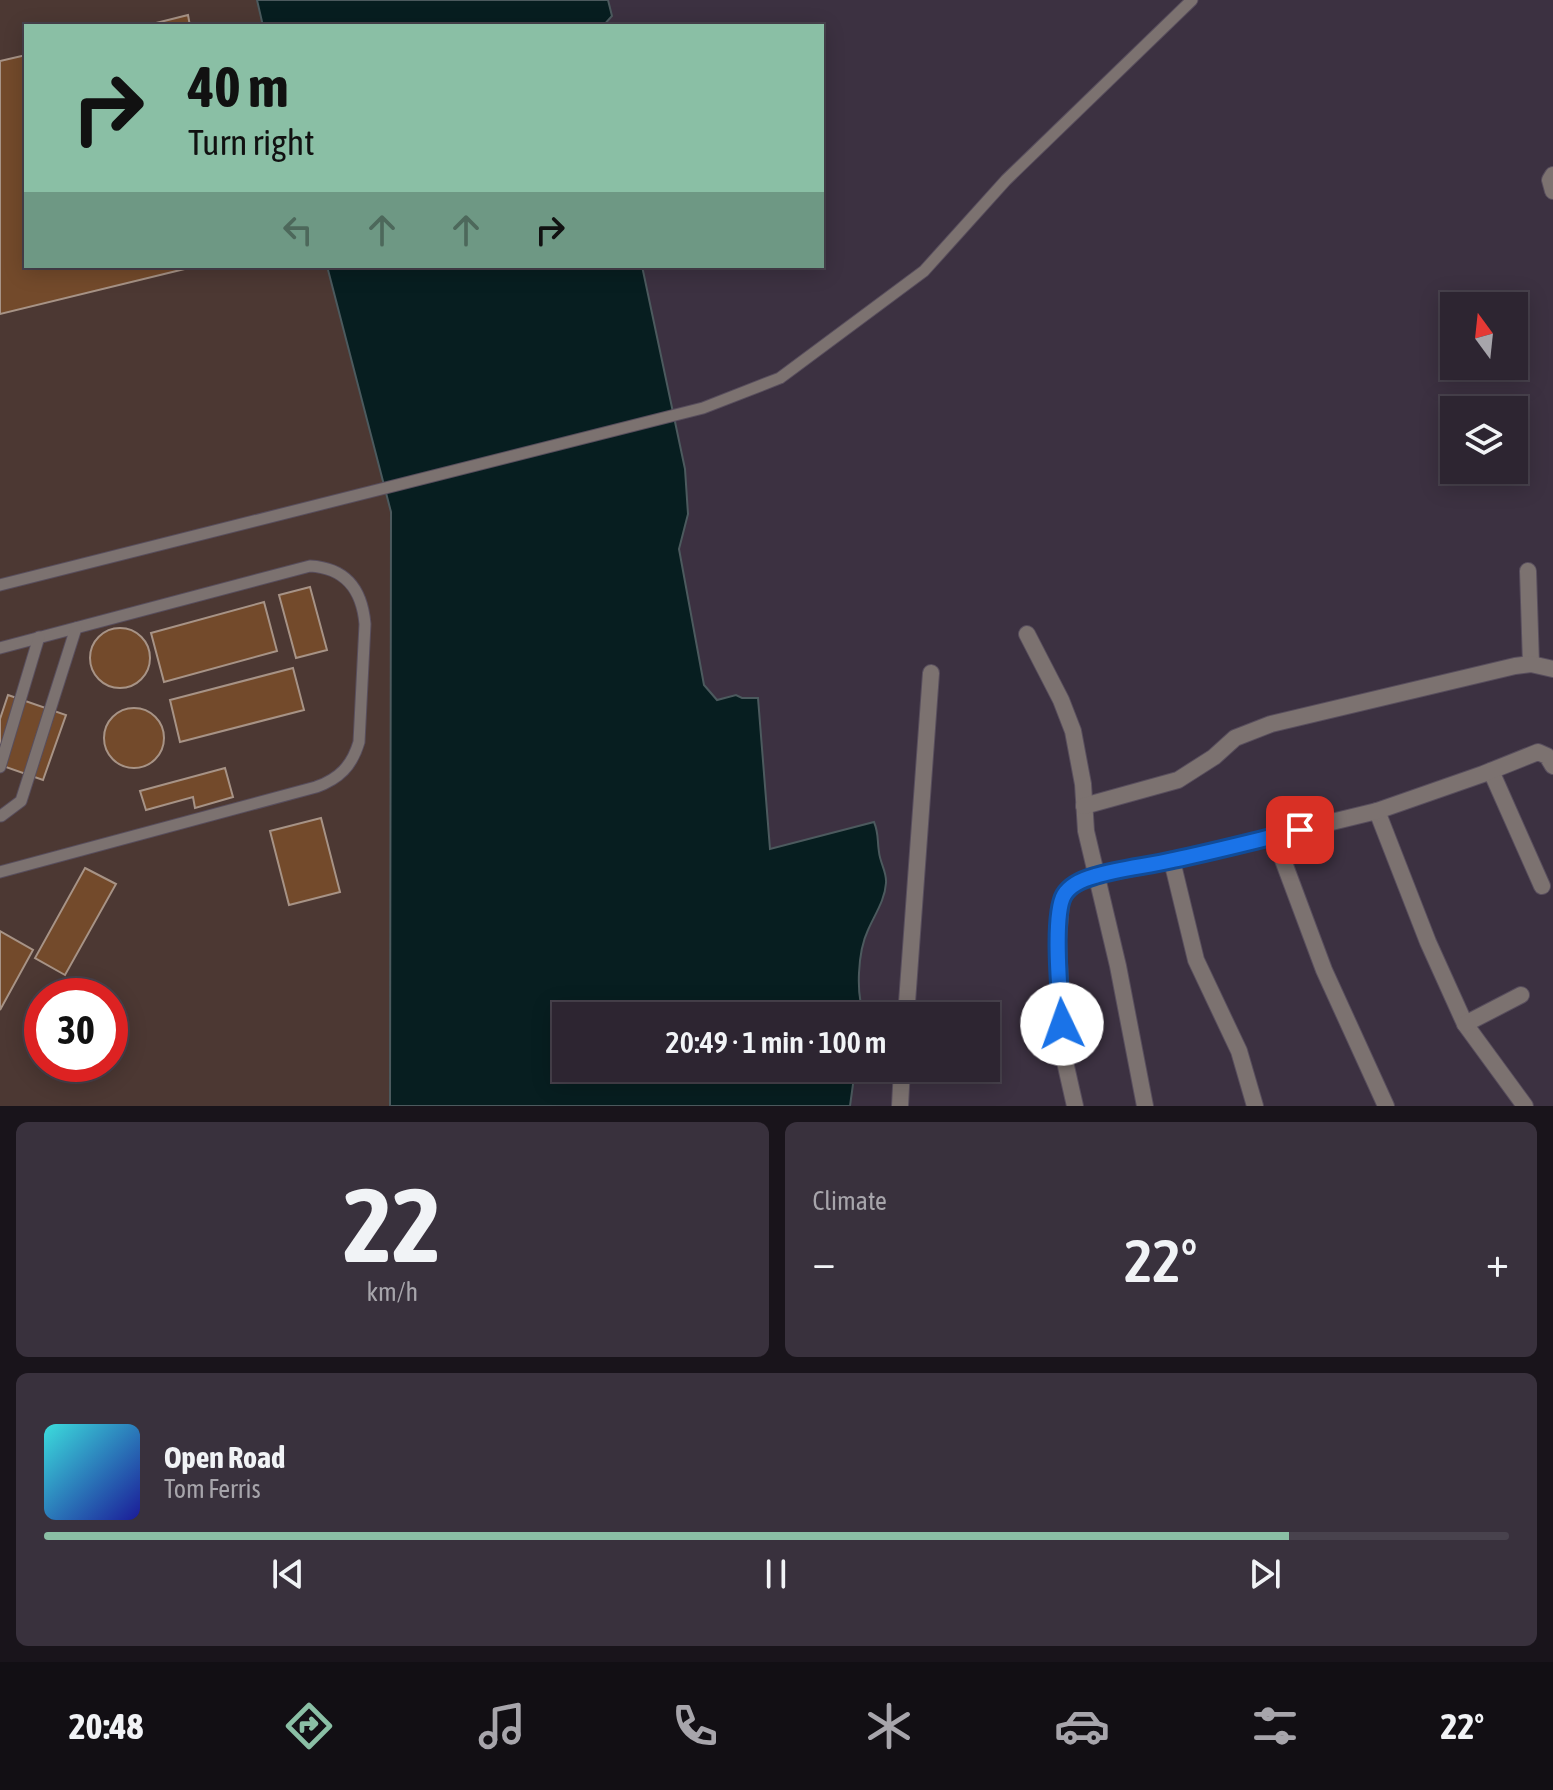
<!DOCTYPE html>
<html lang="en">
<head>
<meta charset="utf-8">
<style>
	:root { --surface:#2d2531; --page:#39313d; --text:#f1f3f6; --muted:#a7a5ab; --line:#48424d; --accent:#8abfa5 }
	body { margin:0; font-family:"Asap Condensed",sans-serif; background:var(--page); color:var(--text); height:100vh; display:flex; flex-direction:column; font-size:30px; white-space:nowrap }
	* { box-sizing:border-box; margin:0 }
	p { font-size:26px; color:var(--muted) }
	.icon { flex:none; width:44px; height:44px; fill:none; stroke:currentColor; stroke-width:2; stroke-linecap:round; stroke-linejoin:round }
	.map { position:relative; height:1106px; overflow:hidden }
	.details { display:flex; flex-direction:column; gap:16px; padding:16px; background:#19141b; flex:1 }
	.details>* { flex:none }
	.top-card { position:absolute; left:24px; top:24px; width:800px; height:244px; border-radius:0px; box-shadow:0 4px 20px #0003,0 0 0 2px var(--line); background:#8abfa5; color:#111; overflow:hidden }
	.needle { width:52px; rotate:345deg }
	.buttons { position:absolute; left:1440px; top:292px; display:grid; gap:16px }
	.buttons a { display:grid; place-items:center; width:88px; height:88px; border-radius:0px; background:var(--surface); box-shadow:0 4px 20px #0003,0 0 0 2px var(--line); font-size:40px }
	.speed { position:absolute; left:24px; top:978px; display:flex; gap:16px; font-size:40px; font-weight:700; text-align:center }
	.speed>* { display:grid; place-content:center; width:104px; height:104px; border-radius:50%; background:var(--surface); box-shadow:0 4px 20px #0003,0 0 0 2px var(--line); line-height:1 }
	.speed .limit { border:12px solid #d22; background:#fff; color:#111 }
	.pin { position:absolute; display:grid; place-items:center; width:68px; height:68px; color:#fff; margin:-34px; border-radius:16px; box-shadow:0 4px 12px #0006 }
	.me { position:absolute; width:88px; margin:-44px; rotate:357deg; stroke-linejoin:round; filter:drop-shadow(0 0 6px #0008) }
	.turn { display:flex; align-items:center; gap:28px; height:168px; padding:0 32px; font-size:36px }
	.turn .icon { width:104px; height:104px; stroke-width:2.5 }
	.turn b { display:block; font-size:56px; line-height:68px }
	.lanes { display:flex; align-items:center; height:76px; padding:0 32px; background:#0003; justify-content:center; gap:40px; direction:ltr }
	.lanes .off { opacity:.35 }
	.big { font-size:60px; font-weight:600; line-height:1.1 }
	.details .card { flex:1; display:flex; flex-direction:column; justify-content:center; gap:12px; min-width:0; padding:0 28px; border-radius:12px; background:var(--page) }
	.details .dial { align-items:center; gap:0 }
	.dial b { font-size:104px; line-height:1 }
	.song { display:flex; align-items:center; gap:24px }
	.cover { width:96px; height:96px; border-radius:12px; background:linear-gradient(135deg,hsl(180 70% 55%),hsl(240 70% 35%)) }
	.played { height:8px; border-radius:4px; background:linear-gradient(90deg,var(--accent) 85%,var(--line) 85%) }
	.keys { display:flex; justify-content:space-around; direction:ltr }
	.heat { display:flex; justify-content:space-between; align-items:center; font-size:44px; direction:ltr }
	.details .tiles { flex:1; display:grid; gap:16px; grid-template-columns:1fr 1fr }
	.card:last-child { grid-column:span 2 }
	.trip { position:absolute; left:552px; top:1002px; width:448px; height:80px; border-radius:0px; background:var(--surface); box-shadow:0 4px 20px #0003,0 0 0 2px var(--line); font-weight:600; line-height:80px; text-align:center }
	.tab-bar { display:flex; height:128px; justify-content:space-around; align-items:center; background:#120f14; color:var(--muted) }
	.tab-bar .icon { width:56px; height:56px }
	.tab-bar .on { color:var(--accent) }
	.tab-bar b { font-size:36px; color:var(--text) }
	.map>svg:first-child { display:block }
	.industrial { fill:#4c3833; fill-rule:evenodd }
	.water { fill:#071e20; stroke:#4c5a5e; stroke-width:2 }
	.building { fill:#734a2b; stroke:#a79386; stroke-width:2 }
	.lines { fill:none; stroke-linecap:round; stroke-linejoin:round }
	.service-casing { stroke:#584e5d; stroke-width:13 }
	.minor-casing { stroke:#584e5d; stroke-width:18 }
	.service { stroke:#7c7270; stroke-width:11 }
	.minor { stroke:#7c7270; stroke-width:16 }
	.route-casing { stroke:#114b97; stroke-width:20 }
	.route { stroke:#1a73e8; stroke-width:14 }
</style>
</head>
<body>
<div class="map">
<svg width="1553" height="1106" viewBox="0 0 1553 1106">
	<rect width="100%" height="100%" fill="#3c3141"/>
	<path class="industrial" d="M0,0H257L263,26H26V266H327L391,512L390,1106H0ZM42,996H110V1064H42Z"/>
	<g class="water">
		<path d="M257,0H608L612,16L603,26H263Z"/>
		<path d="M327,266H642L685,469L688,514L679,549L704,685L717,700L736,695L742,698H758L770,849L874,822C879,834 877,840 879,852C880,863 887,872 886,883C885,900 875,914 868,930C858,951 855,995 865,1016H566V1068H857L854,1077L850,1106H390L391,512Z"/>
	</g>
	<g class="building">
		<path d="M188,15L190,26H144Z"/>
		<path d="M26,55V266H197L0,314V61Z"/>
		<path d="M310,587L327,650L296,658L279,595Z"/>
		<path d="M264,602L277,651L164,682L151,633Z"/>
		<circle cx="120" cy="658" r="30"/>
		<path d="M293,668L304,710L180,742L170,700Z"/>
		<path d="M8,695L66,715L43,780L0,765V719Z"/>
		<circle cx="134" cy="738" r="30"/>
		<path d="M225,768L233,797L195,808L193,797L146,810L140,791Z"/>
		<path d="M321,818L340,892L289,905L270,831Z"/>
		<path d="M85,868L116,884L65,975L35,958Z"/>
		<path d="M0,931L33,950L0,1010Z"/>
	</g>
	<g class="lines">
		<g class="service-casing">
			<g id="service">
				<path d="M0,585L703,408L780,378L924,271L1006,180L1192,0"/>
				<path d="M0,648L310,566C346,568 362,590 365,624L359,742C352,766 339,779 316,787L0,872"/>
				<path d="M0,767L39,637"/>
				<path d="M1,816L21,801L76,628"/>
			</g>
		</g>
		<g class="minor-casing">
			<g id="minor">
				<path d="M1553,175L1550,180L1553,191"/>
				<path d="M1528,571L1531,664"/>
				<path d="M1027,634L1061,700L1073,731L1083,784L1086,831L1118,966L1145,1106"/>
				<path d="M1491,771L1542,886"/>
				<path d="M1084,806L1178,780L1214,757L1235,738L1271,724L1515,666L1531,664L1553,669"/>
				<path d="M1377,811L1428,942L1465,1024L1525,1106"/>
				<path d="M1274,836L1324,970L1386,1106"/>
				<path d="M1172,861L1196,960L1239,1051L1255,1106"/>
				<path d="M906,1016L931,673"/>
				<path d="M1465,1024L1521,995"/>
				<path d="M900,1106L902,1068"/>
				<path d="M1075,1106L1063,1053L1058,940L1061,903L1064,895L1070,888L1077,883L1095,875L1172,861L1377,811L1483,774L1538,752L1547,756L1553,766"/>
			</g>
		</g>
		<use href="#service" class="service"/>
		<use href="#minor" class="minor"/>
	</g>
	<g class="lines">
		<g class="route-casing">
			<path id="route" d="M1062,1024C1060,997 1052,916 1064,895C1070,885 1084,879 1095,876C1120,868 1148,866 1173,860C1216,851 1258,840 1300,830"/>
		</g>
		<use href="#route" class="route"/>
	</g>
</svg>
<div class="buttons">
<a><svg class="needle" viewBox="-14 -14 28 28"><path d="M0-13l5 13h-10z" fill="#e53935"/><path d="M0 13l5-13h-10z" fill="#a7a5ab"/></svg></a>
<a><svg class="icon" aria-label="layers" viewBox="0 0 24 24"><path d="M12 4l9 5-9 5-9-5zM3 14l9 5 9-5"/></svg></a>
</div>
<div class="speed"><div class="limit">30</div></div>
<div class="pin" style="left:1300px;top:830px;background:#d93025"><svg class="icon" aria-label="arrive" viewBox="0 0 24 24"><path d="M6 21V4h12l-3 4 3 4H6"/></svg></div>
<svg class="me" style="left:1062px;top:1024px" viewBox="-20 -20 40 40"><circle r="19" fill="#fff"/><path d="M0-13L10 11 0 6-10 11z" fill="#1a73e8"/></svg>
<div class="trip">20:49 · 1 min · 100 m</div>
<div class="top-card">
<div class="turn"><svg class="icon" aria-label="right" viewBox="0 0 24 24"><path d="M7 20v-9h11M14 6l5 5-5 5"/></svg><div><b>40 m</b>Turn right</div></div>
<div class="lanes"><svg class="icon off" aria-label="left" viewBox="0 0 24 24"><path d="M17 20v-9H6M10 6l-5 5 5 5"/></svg><svg class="icon off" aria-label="ahead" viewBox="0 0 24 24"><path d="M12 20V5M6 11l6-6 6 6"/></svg><svg class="icon off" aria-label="ahead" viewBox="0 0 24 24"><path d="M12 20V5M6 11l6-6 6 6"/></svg><svg class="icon" aria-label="right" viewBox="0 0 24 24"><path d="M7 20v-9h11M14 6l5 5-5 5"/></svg></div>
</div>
</div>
<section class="details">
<div class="tiles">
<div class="card dial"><b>22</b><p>km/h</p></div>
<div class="card"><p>Climate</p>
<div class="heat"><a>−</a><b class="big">22°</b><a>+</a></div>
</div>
<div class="card">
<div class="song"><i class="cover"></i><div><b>Open Road</b><p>Tom Ferris</p></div></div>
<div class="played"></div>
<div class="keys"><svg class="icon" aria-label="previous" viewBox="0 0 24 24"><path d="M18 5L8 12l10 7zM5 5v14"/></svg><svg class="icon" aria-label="pause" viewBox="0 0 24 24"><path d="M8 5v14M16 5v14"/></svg><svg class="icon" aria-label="next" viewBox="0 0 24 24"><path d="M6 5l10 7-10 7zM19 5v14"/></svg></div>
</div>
</div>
</section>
<nav class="tab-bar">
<b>20:48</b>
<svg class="icon on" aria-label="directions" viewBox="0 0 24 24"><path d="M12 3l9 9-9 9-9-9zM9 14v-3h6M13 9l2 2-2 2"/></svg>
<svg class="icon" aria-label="music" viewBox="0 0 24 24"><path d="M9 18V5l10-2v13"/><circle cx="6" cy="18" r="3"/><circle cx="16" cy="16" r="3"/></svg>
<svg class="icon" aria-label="phone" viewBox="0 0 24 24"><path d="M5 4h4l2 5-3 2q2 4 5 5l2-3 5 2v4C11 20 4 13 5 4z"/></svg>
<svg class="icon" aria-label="climate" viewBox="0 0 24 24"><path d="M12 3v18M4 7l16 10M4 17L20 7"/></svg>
<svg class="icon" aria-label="car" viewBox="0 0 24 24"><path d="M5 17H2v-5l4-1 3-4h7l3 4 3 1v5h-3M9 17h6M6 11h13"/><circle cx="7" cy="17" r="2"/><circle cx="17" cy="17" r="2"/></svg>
<svg class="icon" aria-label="filters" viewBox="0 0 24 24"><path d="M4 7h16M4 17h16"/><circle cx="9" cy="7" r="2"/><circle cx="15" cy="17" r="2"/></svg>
<b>22°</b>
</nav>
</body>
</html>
